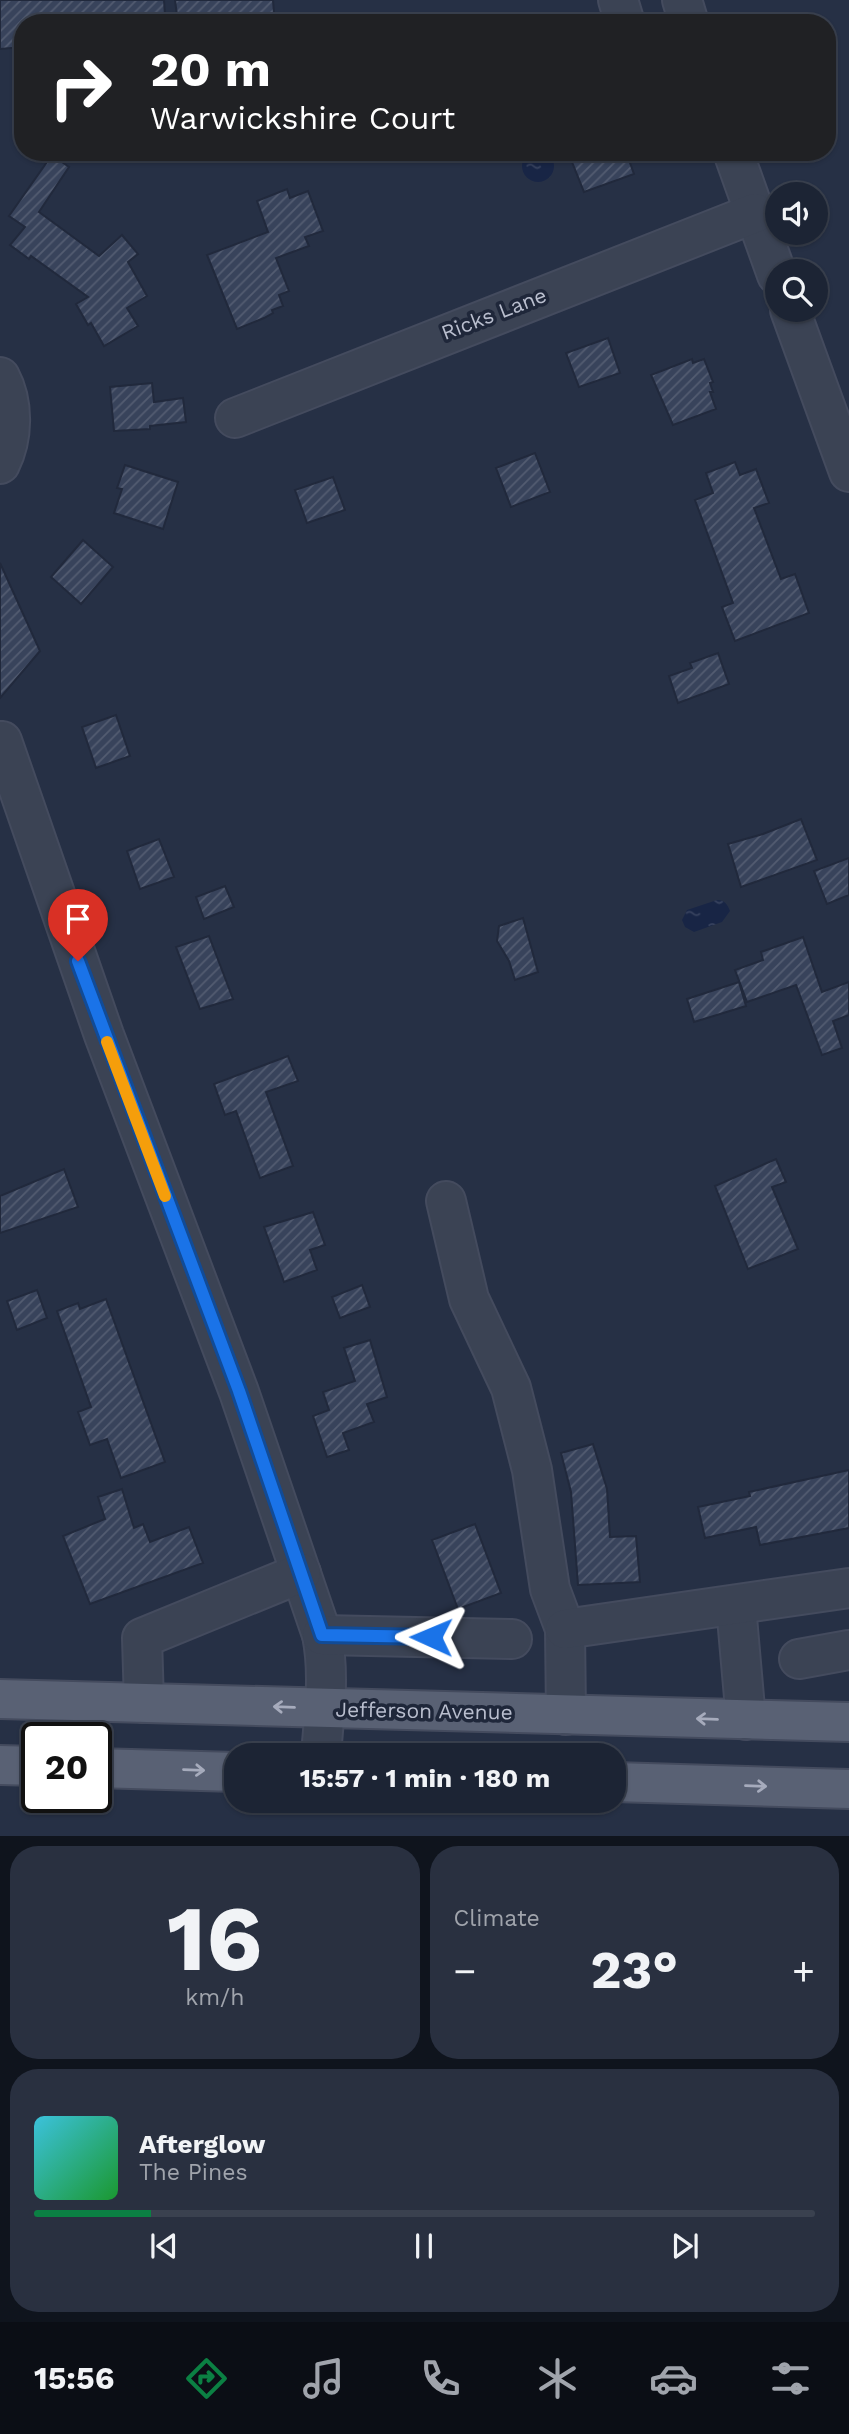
<!DOCTYPE html>
<html lang="en">
<head>
<meta charset="utf-8">
<style>
	:root { --surface:#1c2434; --page:#293040; --text:#f1f3f6; --muted:#a0a4ac; --line:#3a414f; --accent:#0b8043 }
	body { margin:0; font-family:"Work Sans",sans-serif; background:var(--page); color:var(--text); height:100vh; display:flex; flex-direction:column; font-size:26px; white-space:nowrap }
	* { box-sizing:border-box; margin:0 }
	p { font-size:23px; color:var(--muted) }
	.icon { flex:none; width:38px; height:38px; fill:none; stroke:currentColor; stroke-width:2; stroke-linecap:round; stroke-linejoin:round }
	.map { position:relative; height:1836px; overflow:hidden }
	.panel { display:flex; flex-direction:column; gap:10px; padding:10px; background:#0f141d; flex:1 }
	.panel>* { flex:none }
	.hud { position:absolute; left:14px; top:14px; width:822px; height:147px; border-radius:28px; box-shadow:0 2px 5px #0004,0 0 0 2px var(--line); background:#202124; color:#fff; overflow:hidden }
	.tools { position:absolute; left:765px; top:182px; display:grid; gap:14px }
	.tools a { display:grid; place-items:center; width:63px; height:63px; border-radius:50%; background:var(--surface); box-shadow:0 2px 5px #0004,0 0 0 2px var(--line); font-size:35px }
	.speed { position:absolute; left:21px; top:1722px; display:flex; gap:14px; font-size:35px; font-weight:700; text-align:center }
	.speed>* { display:grid; place-content:center; width:91px; height:91px; border-radius:50%; background:var(--surface); box-shadow:0 2px 5px #0004,0 0 0 2px var(--line); line-height:1 }
	.speed .limit { border:4px solid #111; border-radius:10px; background:#fff; color:#111 }
	.pin { position:absolute; display:grid; place-items:center; width:60px; height:60px; color:#fff; margin:-72px -30px; border-radius:50% 50% 50% 0; rotate:-45deg; box-shadow:0 0 7px #0007 }
	.pin .icon { rotate:45deg }
	.me { position:absolute; width:77px; margin:-38px; rotate:271deg; stroke-linejoin:round; filter:drop-shadow(0 0 5px #0008) }
	.turn { display:flex; align-items:center; gap:24px; height:147px; padding:0 21px; font-size:32px }
	.turn .icon { width:91px; height:91px; stroke-width:2.5 }
	.turn b { display:block; font-size:49px; line-height:60px }
	.big { font-size:52px; font-weight:700; line-height:1.1 }
	.panel .tile { flex:1; display:flex; flex-direction:column; justify-content:center; gap:10px; min-width:0; padding:0 24px; border-radius:28px; background:var(--page) }
	.panel .dial { align-items:center; gap:0 }
	.dial b { font-size:91px; line-height:1 }
	.song { display:flex; align-items:center; gap:21px }
	.cover { width:84px; height:84px; border-radius:10px; background:linear-gradient(135deg,hsl(190 70% 55%),hsl(130 70% 35%)) }
	.played { height:7px; border-radius:4px; background:linear-gradient(90deg,var(--accent) 15%,var(--line) 15%) }
	.keys { display:flex; justify-content:space-around; direction:ltr }
	.heat { display:flex; justify-content:space-between; align-items:center; font-size:38px; direction:ltr }
	.panel .tiles { flex:1; display:grid; gap:10px; grid-template-columns:1fr 1fr }
	.tile:last-child { grid-column:span 2 }
	.trip { position:absolute; left:224px; top:1743px; width:402px; height:70px; border-radius:28px; background:var(--surface); box-shadow:0 2px 5px #0004,0 0 0 2px var(--line); font-weight:700; line-height:70px; text-align:center }
	.tab-bar { display:flex; height:112px; justify-content:space-around; align-items:center; background:#0b0e15; color:var(--muted) }
	.tab-bar .icon { width:49px; height:49px }
	.tab-bar .current { color:var(--accent) }
	.tab-bar b { font-size:32px; color:var(--text) }
	.map>svg:first-child { display:block }
	.water { fill:url(#water-ripples) }
	.building { fill:url(#building-hatch); stroke:#21293c; stroke-width:2 }
	.lines { fill:none; stroke-linecap:round; stroke-linejoin:round }
	.minor-casing { stroke:#444b5e; stroke-width:42 }
	.major-casing { stroke:#444b5e; stroke-width:42 }
	.minor { stroke:#3b4354; stroke-width:38 }
	.major { stroke:#596174; stroke-width:38 }
	.oneway { stroke:#a6abbc }
	.route-casing { stroke:#114b97; stroke-width:18 }
	.route { stroke:#1a73e8; stroke-width:12 }
	.slow { stroke:#f59e0b; stroke-width:12 }
	.labels { text-anchor:middle; stroke-width:7; stroke-linejoin:round; paint-order:stroke }
	.street-label { font-size:21px; fill:#b9bece; stroke:#1f273a }
</style>
</head>
<body>
<div class="map">
<svg width="849" height="1836" viewBox="0 0 849 1836">
	<defs>
		<pattern id="water-ripples" width="26" height="14" patternUnits="userSpaceOnUse" patternTransform="scale(1.75)"><rect width="26" height="14" fill="#182545"/><path d="M2 4q2-2 4 0t4 0M15 11q2-2 4 0t4 0" fill="none" stroke="#38435f"/></pattern>
		<pattern id="building-hatch" width="6" height="6" patternUnits="userSpaceOnUse" patternTransform="scale(1.75)"><rect width="6" height="6" fill="#38435b"/><path d="M-1 1l2-2M0 6l6-6M5 7l2-2" fill="none" stroke="#535c71"/></pattern>
	</defs>
	<rect width="100%" height="100%" fill="#263045"/>
	<g class="water">
		<circle cx="538" cy="166" r="16"/>
		<path d="M717,900C725,900 727,904 730,911L722,922L694,932L685,927L682,920L687,910Z"/>
	</g>
	<g class="building">
		<path d="M0,0H164L165,15L105,23H23V47L0,49Z"/>
		<path d="M175,0H273L274,13L216,23H178Z"/>
		<path d="M597,152H626L634,174L584,192L572,162Z"/>
		<path d="M52,155L69,167L39,212L99,256L122,235L138,254L128,262L147,296L127,308L138,326L104,346L91,323L88,325L76,304L88,297L31,256L29,259L10,245L25,227L9,216Z"/>
		<path d="M287,189L290,198L308,191L323,231L305,237L309,246L276,258L289,291L279,295L283,306L272,310L273,313L264,318L237,329L207,255L268,232L257,201Z"/>
		<path d="M608,338L620,373L579,387L566,353Z"/>
		<path d="M692,359L693,363L704,359L713,382L710,383L713,392H710L716,409L673,425L651,375Z"/>
		<path d="M152,383L154,402L183,398L186,422L150,426V429L114,431L110,387Z"/>
		<path d="M535,453L550,492L511,507L496,468Z"/>
		<path d="M735,462L740,475L756,469L769,503L754,508L781,579L795,574L809,613L735,641L722,607L733,603L695,500L713,493L706,473Z"/>
		<path d="M125,465L178,482L163,529L114,513L122,489L117,488Z"/>
		<path d="M333,477L345,510L307,523L295,490Z"/>
		<path d="M83,540L113,567L81,604L51,577Z"/>
		<path d="M0,563L40,651L0,698Z"/>
		<path d="M718,653L729,684L678,703L669,676L692,668L690,663Z"/>
		<path d="M116,715L130,756L96,768L82,727Z"/>
		<path d="M801,819L817,860L741,887L728,844L763,834Z"/>
		<path d="M159,839L174,877L140,889L127,851Z"/>
		<path d="M849,858V895L827,904L814,871Z"/>
		<path d="M225,886L234,907L204,919L196,897Z"/>
		<path d="M523,918L538,972L515,980L509,961L497,941L499,926Z"/>
		<path d="M209,936L233,999L200,1009L176,947Z"/>
		<path d="M803,937L822,992L849,982V1015L833,1021L842,1048L822,1055L796,985L747,1002L735,970L763,960L761,952Z"/>
		<path d="M739,982L746,1006L694,1022L687,999Z"/>
		<path d="M288,1056L298,1081L266,1092L293,1166L260,1178L236,1111L225,1115L214,1084Z"/>
		<path d="M776,1159L786,1182L772,1187L798,1249L748,1269L715,1186Z"/>
		<path d="M64,1169L78,1207L0,1233V1196Z"/>
		<path d="M313,1212L325,1245L310,1250L317,1270L284,1282L264,1227Z"/>
		<path d="M362,1285L370,1307L340,1318L332,1297Z"/>
		<path d="M37,1290L47,1318L17,1330L7,1301Z"/>
		<path d="M106,1299L165,1462L121,1478L107,1439L90,1445L78,1412L91,1407L57,1311L78,1303L80,1309Z"/>
		<path d="M370,1340L387,1397L367,1404L374,1422L343,1433L349,1450L327,1457L313,1416L329,1410L323,1392L355,1381L344,1348Z"/>
		<path d="M593,1444L607,1489L610,1537L636,1536L640,1582L578,1585L571,1492L561,1453Z"/>
		<path d="M849,1470V1528L760,1545L756,1527L705,1538L698,1507L750,1496L749,1492Z"/>
		<path d="M122,1489L134,1528L143,1524L150,1542L189,1527L203,1563L90,1604L63,1536L105,1519L98,1497Z"/>
		<path d="M475,1524L501,1593L458,1609L432,1540Z"/>
	</g>
	<g class="lines">
		<g class="minor-casing">
			<g id="minor">
				<path d="M618,0L625,23"/>
				<path d="M682,0L689,23"/>
				<path d="M733,152L777,275"/>
				<path d="M790,310L849,472"/>
				<path d="M0,377C14,403 13,438 0,464"/>
				<path d="M235,418L755,213"/>
				<path d="M2,741L104,1035L239,1392L322,1635C330,1675 324,1715 321,1755"/>
				<path d="M446,1201L469,1299L511,1388L532,1470L550,1589L565,1629L566,1715"/>
				<path d="M736,1606L746,1720"/>
				<path d="M565,1629L849,1588"/>
				<path d="M322,1635L512,1639"/>
				<path d="M799,1659L849,1650"/>
				<path d="M144,1703L142,1638L301,1573"/>
			</g>
		</g>
		<g class="major-casing">
			<g id="major">
				<path d="M0,1699L849,1722"/>
				<path d="M0,1765L37,1766"/>
				<path d="M96,1768L236,1772"/>
				<path d="M614,1782L849,1789"/>
			</g>
		</g>
		<use href="#minor" class="minor"/>
		<use href="#major" class="major"/>
	</g>
	<defs><path id="oneway-shaft" d="M-6 0H5M1.5-3L5.5 0L1.5 3" fill="none" stroke-width="1.6" stroke-linecap="round" stroke-linejoin="round" transform="scale(1.75)"/></defs>
	<g class="oneway">
		<use href="#oneway-shaft" transform="translate(284 1707) rotate(-178)"/>
		<use href="#oneway-shaft" transform="translate(707 1719) rotate(-178)"/>
		<use href="#oneway-shaft" transform="translate(194 1770) rotate(2)"/>
		<use href="#oneway-shaft" transform="translate(756 1786) rotate(2)"/>
	</g>
	<g class="lines">
		<g class="route-casing">
			<path id="route" d="M78,961L239,1391L322,1635L431,1637"/>
		</g>
		<use href="#route" class="route"/>
		<path class="slow" d="M107,1042L165,1196"/>
	</g>
	<g class="labels">
		<g class="street-label">
			<text transform="translate(494 314) rotate(-21)" y="7">Ricks Lane</text>
			<text transform="translate(424 1711) rotate(1)" y="7">Jefferson Avenue</text>
		</g>
	</g>
</svg>
<div class="tools">
<a><svg class="icon" aria-label="sound" viewBox="0 0 24 24"><path d="M4 9h4l5-4v14l-5-4H4zM17 9q2 3 0 6"/></svg></a>
<a><svg class="icon" aria-label="search" viewBox="0 0 24 24"><circle cx="10" cy="10" r="6"/><path d="M15 15l6 6"/></svg></a>
</div>
<div class="speed"><div class="limit">20</div></div>
<div class="pin" style="left:78px;top:961px;background:#d93025"><svg class="icon" aria-label="arrive" viewBox="0 0 24 24"><path d="M6 21V4h12l-3 4 3 4H6"/></svg></div>
<svg class="me" style="left:431px;top:1637px" viewBox="-20 -20 40 40"><path d="M0-17L14 15 0 8-14 15z" fill="#1a73e8" stroke="#fff" stroke-width="4"/></svg>
<div class="trip">15:57 · 1 min · 180 m</div>
<div class="hud">
<div class="turn"><svg class="icon" aria-label="right" viewBox="0 0 24 24"><path d="M7 20v-9h11M14 6l5 5-5 5"/></svg><div><b>20 m</b>Warwickshire Court</div></div>
</div>
</div>
<section class="panel">
<div class="tiles">
<div class="tile dial"><b>16</b><p>km/h</p></div>
<div class="tile"><p>Climate</p>
<div class="heat"><a>−</a><b class="big">23°</b><a>+</a></div>
</div>
<div class="tile">
<div class="song"><i class="cover"></i><div><b>Afterglow</b><p>The Pines</p></div></div>
<div class="played"></div>
<div class="keys"><svg class="icon" aria-label="previous" viewBox="0 0 24 24"><path d="M18 5L8 12l10 7zM5 5v14"/></svg><svg class="icon" aria-label="pause" viewBox="0 0 24 24"><path d="M8 5v14M16 5v14"/></svg><svg class="icon" aria-label="next" viewBox="0 0 24 24"><path d="M6 5l10 7-10 7zM19 5v14"/></svg></div>
</div>
</div>
</section>
<nav class="tab-bar">
<b>15:56</b>
<svg class="icon current" aria-label="directions" viewBox="0 0 24 24"><path d="M12 3l9 9-9 9-9-9zM9 14v-3h6M13 9l2 2-2 2"/></svg>
<svg class="icon" aria-label="music" viewBox="0 0 24 24"><path d="M9 18V5l10-2v13"/><circle cx="6" cy="18" r="3"/><circle cx="16" cy="16" r="3"/></svg>
<svg class="icon" aria-label="phone" viewBox="0 0 24 24"><path d="M5 4h4l2 5-3 2q2 4 5 5l2-3 5 2v4C11 20 4 13 5 4z"/></svg>
<svg class="icon" aria-label="climate" viewBox="0 0 24 24"><path d="M12 3v18M4 7l16 10M4 17L20 7"/></svg>
<svg class="icon" aria-label="car" viewBox="0 0 24 24"><path d="M5 17H2v-5l4-1 3-4h7l3 4 3 1v5h-3M9 17h6M6 11h13"/><circle cx="7" cy="17" r="2"/><circle cx="17" cy="17" r="2"/></svg>
<svg class="icon" aria-label="filters" viewBox="0 0 24 24"><path d="M4 7h16M4 17h16"/><circle cx="9" cy="7" r="2"/><circle cx="15" cy="17" r="2"/></svg>
</nav>
</body>
</html>
